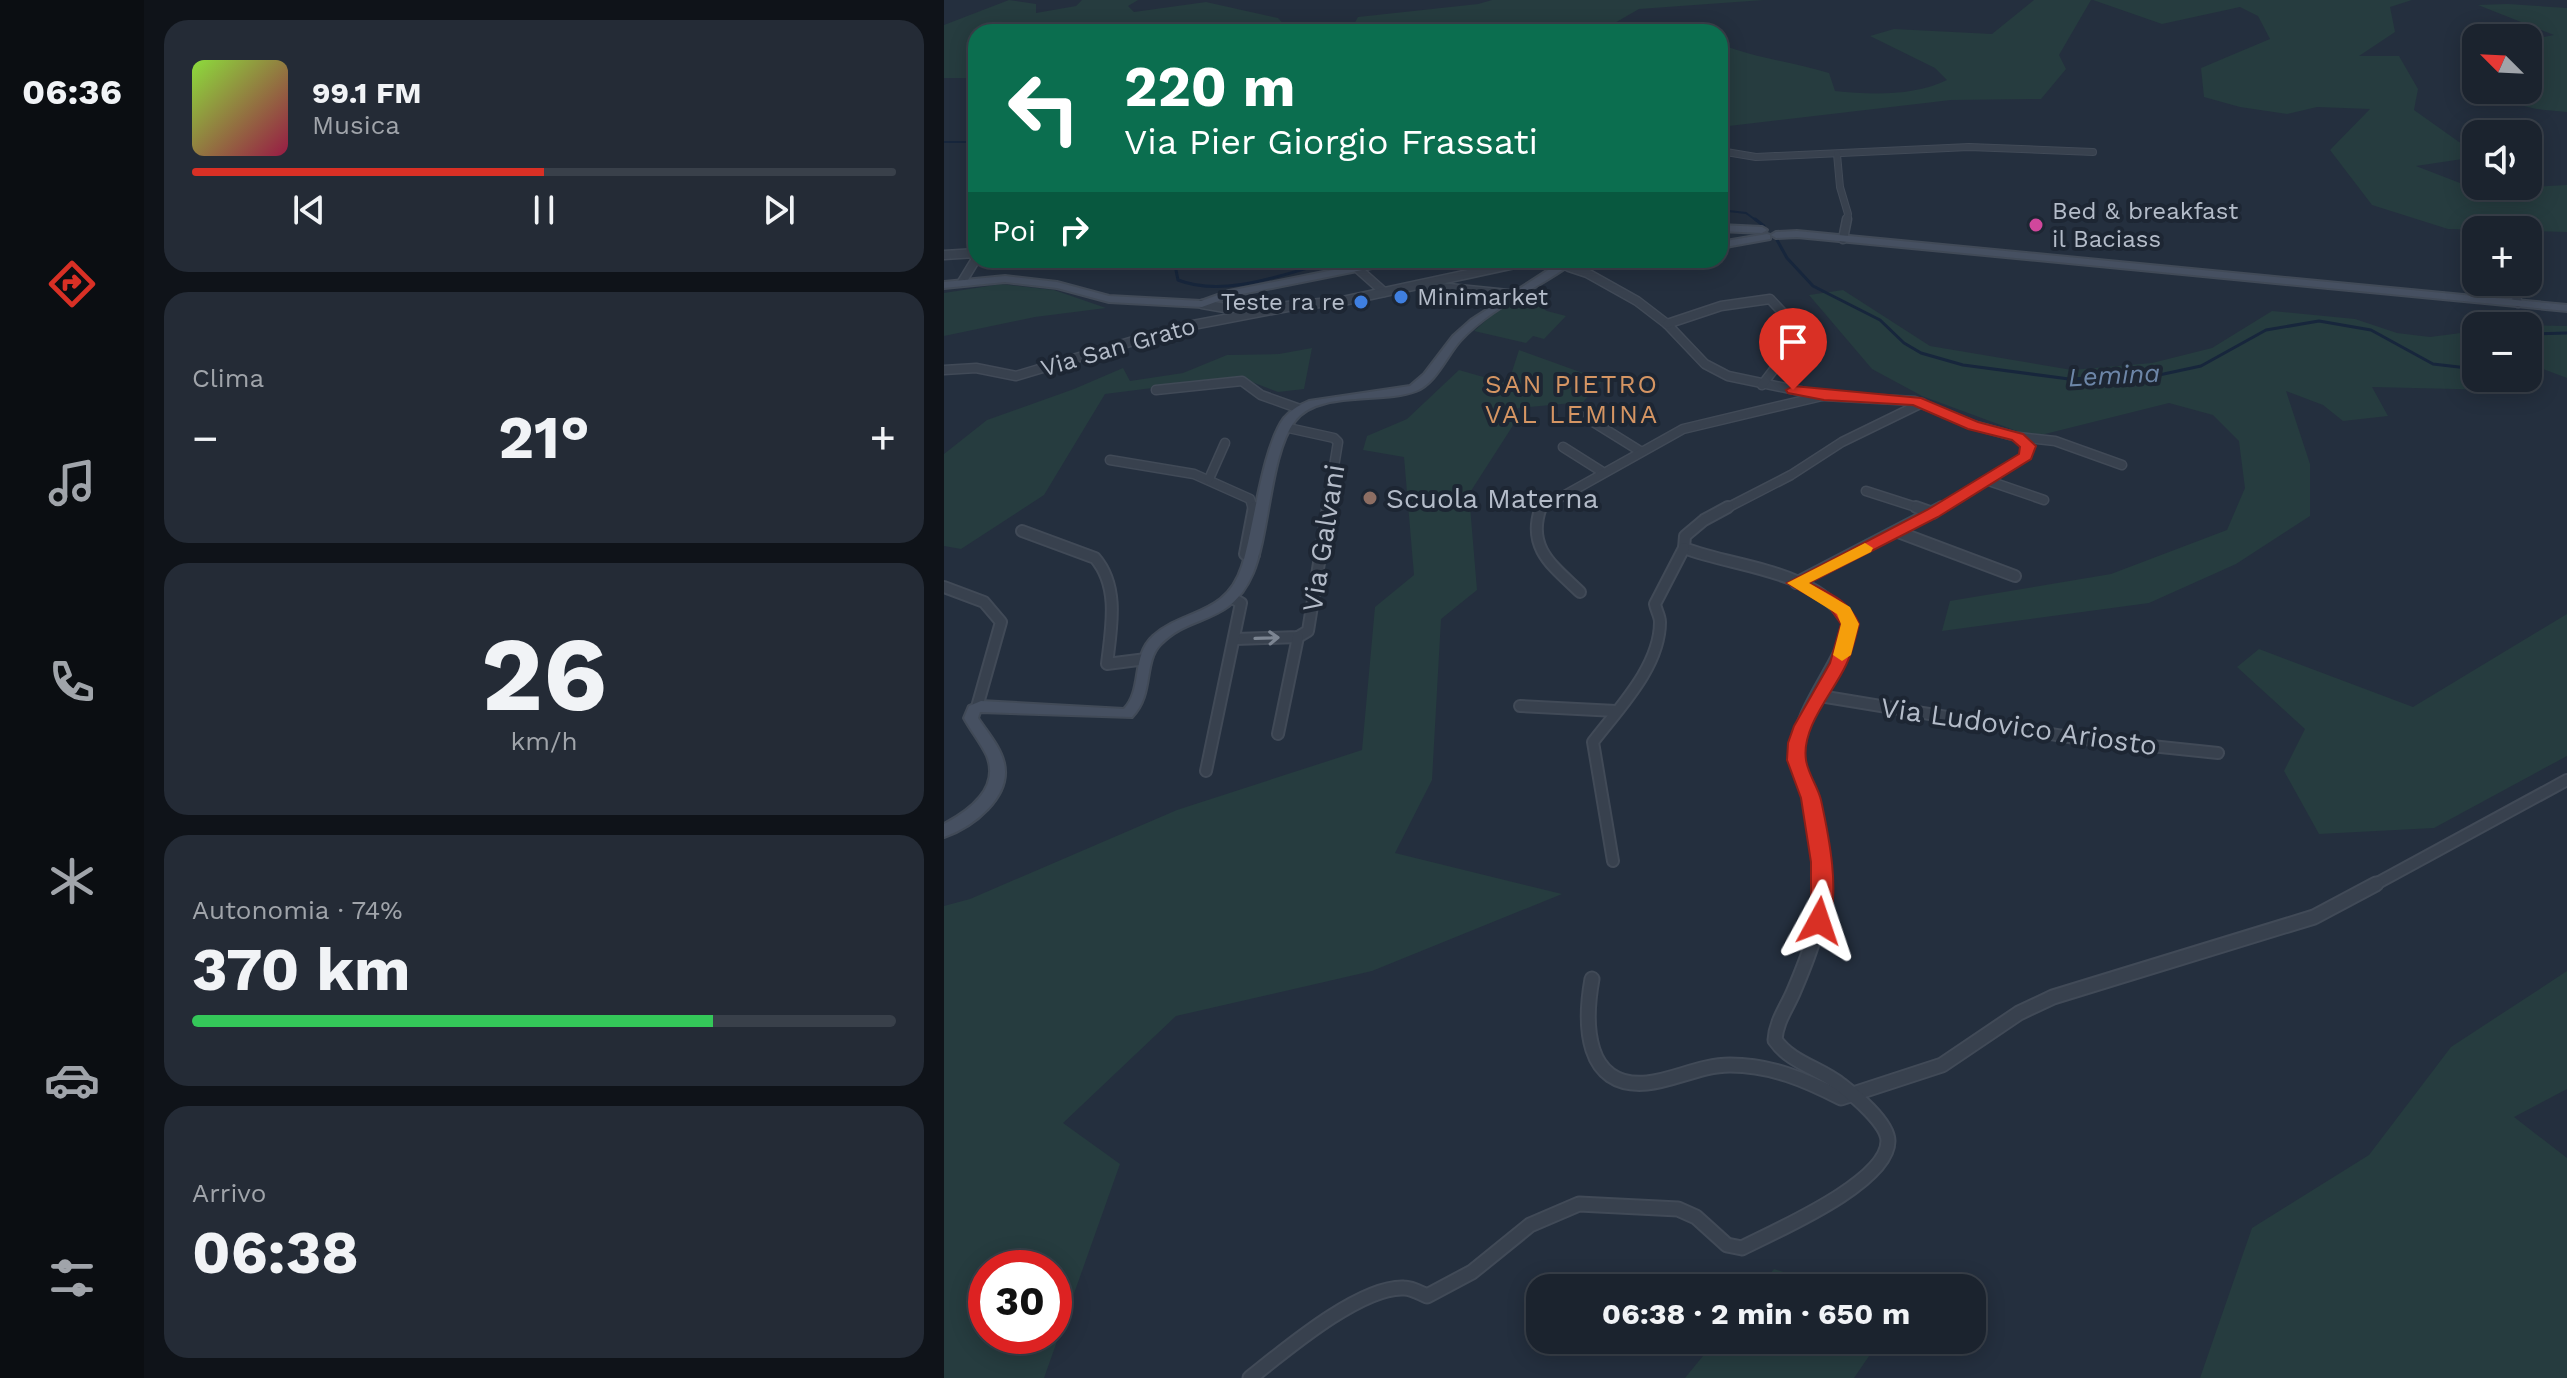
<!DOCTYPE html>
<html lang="it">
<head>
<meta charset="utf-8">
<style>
	:root { --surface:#1b232e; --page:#242b36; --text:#f1f3f6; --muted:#a0a4aa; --line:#39404a; --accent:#d93025 }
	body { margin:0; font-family:"Work Sans",sans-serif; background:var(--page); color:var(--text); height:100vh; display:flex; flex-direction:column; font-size:30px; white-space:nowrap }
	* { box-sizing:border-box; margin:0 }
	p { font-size:26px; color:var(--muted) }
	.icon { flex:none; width:44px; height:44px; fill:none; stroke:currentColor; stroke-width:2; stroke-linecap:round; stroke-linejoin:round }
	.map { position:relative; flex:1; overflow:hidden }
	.panel { display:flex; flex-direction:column; gap:20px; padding:20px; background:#0f1319; width:800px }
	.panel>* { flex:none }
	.guide { position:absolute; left:24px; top:24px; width:760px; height:244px; border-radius:24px; box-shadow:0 4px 20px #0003,0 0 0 2px var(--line); background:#0b6e4f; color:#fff; overflow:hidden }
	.needle { width:52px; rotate:294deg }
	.buttons { position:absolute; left:1518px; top:24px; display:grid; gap:16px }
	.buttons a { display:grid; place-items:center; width:80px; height:80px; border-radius:16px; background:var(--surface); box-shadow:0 4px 20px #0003,0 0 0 2px var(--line); font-size:40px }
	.speed { position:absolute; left:24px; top:1250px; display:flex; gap:16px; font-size:40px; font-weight:700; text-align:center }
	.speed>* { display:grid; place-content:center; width:104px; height:104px; border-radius:50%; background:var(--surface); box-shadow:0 4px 20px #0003,0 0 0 2px var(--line); line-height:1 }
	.speed .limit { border:12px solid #d22; background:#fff; color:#111 }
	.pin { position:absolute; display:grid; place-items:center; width:68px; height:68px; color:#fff; margin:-82px -34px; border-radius:50% 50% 50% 0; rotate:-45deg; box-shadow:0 0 8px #0007 }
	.pin .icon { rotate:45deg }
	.me { position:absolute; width:88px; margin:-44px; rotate:5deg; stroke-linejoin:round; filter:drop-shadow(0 0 6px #0008) }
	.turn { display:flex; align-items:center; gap:28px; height:168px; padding:0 24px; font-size:36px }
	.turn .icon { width:104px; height:104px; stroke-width:2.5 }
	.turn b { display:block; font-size:56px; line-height:68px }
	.then { display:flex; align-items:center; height:76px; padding:0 24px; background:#0003; gap:16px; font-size:30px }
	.big { font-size:60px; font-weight:700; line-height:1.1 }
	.panel .card { flex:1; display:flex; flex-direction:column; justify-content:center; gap:12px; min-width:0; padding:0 28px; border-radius:24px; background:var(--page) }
	.panel .dial { align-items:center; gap:0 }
	.dial b { font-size:104px; line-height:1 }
	.song { display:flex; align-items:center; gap:24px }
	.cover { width:96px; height:96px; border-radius:12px; background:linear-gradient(135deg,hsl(90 70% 55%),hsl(340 70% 35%)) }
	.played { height:8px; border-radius:4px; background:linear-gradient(90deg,var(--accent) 50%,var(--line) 50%) }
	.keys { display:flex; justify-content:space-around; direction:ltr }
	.heat { display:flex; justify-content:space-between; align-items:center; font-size:44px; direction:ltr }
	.charge { height:12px; border-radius:6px; background:linear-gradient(90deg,#34c759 74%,var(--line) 0) }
	.trip { position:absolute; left:582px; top:1274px; width:460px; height:80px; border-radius:24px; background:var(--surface); box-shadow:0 4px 20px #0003,0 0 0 2px var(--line); font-weight:700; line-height:80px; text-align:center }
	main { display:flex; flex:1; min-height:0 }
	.dock { display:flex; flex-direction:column; width:144px; justify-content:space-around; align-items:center; background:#0b0e12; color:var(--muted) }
	.dock .icon { width:56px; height:56px }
	.dock .active { color:var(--accent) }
	.dock b { font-size:36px; color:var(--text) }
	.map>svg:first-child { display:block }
	.green { fill:#263c3f; fill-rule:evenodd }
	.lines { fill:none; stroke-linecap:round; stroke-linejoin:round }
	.stream-far1 { stroke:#17263c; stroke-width:2 }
	.stream { stroke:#17263c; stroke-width:3 }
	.street-far3-casing { stroke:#414a57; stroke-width:8 }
	.street-far2-casing { stroke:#414a57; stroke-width:11 }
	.street-far1-casing { stroke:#414a57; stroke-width:14 }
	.street-casing { stroke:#414a57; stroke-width:17 }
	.secondary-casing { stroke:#414a57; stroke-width:4 }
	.street-far3 { stroke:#38414e; stroke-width:6 }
	.street-far2 { stroke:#38414e; stroke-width:8 }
	.street-far1 { stroke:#38414e; stroke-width:10 }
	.street { stroke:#38414e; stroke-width:13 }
	.secondary { fill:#465061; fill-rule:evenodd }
	.oneway { stroke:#7c8592 }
	.route { fill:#d93025; stroke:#8d1f18; stroke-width:2 }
	.slow { fill:#f59e0b }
	.hotel-dot { fill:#d1479c; stroke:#1d2633; stroke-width:3 }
	.shop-dot { fill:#3f7fe0; stroke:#1d2633; stroke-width:3 }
	.education-dot { fill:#8d6e63; stroke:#1d2633; stroke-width:3 }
	.labels { text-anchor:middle; stroke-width:8; stroke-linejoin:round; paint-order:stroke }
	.far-poi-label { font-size:24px; fill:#b4bcc9; stroke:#1d2633; text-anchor:start }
	.far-street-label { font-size:24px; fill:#b4bcc9; stroke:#1d2633 }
	.far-water-label { font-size:26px; font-style:italic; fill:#6d86a8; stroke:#1d2633 }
	.far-quarter-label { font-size:26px; letter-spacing:2px; fill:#d59563; stroke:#1d2633 }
	.poi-label { font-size:28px; fill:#b4bcc9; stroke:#1d2633; text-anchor:start }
	.street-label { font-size:28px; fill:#b4bcc9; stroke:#1d2633 }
</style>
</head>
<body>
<main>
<nav class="dock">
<b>06:36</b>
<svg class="icon active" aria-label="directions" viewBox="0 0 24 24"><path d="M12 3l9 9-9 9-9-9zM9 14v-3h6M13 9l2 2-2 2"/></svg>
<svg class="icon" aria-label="music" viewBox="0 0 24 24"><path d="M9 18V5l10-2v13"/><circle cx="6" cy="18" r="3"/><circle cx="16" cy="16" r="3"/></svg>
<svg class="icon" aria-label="phone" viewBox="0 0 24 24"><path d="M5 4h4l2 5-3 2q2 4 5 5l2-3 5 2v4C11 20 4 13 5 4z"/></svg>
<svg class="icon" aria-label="climate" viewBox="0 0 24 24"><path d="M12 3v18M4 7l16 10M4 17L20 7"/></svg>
<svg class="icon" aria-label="car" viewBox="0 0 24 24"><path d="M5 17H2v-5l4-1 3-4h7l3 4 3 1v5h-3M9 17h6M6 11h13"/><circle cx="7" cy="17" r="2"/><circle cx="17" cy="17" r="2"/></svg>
<svg class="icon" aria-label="filters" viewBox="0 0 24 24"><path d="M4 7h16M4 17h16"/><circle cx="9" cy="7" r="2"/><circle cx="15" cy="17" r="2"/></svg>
</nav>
<section class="panel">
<div class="card">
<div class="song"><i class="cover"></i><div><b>99.1 FM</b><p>Musica</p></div></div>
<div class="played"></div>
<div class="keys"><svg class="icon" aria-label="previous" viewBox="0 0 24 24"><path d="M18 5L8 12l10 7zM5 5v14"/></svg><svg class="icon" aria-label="pause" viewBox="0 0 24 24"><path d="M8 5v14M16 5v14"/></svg><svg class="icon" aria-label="next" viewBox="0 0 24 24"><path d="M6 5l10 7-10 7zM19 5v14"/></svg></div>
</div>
<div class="card"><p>Clima</p>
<div class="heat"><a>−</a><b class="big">21°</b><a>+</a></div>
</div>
<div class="card dial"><b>26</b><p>km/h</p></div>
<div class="card"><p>Autonomia · 74%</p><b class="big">370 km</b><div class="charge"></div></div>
<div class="card"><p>Arrivo</p><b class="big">06:38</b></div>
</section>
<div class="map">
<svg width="1623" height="1378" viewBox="0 0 1623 1378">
	<rect width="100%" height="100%" fill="#242f3e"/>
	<g class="green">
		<path d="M65,0L92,4V13L132,6L138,0H194L184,6L190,12L262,2L334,18L343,28L406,32L414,17L534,4L548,0H820L695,9L655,32H32V78H0V25Z"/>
		<path d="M1090,0H1147L1115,55L1122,69L1097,99L1007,100L785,126L776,116V44C811,58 849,62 885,73L891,91C928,95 970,96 1003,80L991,68L926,36L950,29L1048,34Z"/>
		<path d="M1149,0H1468L1446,7L1451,32L1415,56H1455L1474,89L1470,110L1532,154V157L1472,166L1534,190L1623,185V232L1504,229L1428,205L1386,150L1426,109L1373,107L1343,114L1296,107L1260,97L1257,68L1326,39L1314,16L1296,7L1218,24Z"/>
		<path d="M1564,4L1623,8V112L1592,109L1544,97L1555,90H1584V40L1610,35L1534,5Z"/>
		<path d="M57,284L110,290L162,308L91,317L0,336V293Z"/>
		<path d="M899,290L986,346L1128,370L1208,363L1268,348L1328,311L1411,319L1453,333L1486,337L1532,331V378H1580L1553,390L1428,387L1444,416L1399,421L1379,405L1342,391L1366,464V516L1292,564L1205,603L998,631L1006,601L1167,574L1283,530L1301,488L1295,441L1269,415L1225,403L1089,437L978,396L928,369L865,295Z"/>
		<path d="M579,296L603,311L622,316L600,339L589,336L582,343L530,331L558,306L563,307Z"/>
		<path d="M1570,325L1623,326V378L1599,369L1584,376V326H1565Z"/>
		<path d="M368,348L360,389L334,392L295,377L161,394L100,495L17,549L0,546V454L43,420L130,389L179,368L186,381L239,373L283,355L335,354Z"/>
		<path d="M575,350L636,372L665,374L639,402L574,408L568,427L525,494L533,590L497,619L488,780L451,853L618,894L428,971L232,1016L119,1123L176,1164L100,1378H0V906L26,899L233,810L418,750L431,607L470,575L460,457L419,450L423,436L463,419L515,370L564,384ZM42,1268H110V1336H42Z"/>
		<path d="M1623,614V756L1490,828L1375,834L1340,771L1361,729L1293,667L1315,649L1469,707Z"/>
		<path d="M1623,971V1089L1570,1117L1623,1158V1378H1256L1308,1228L1425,1155L1507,1047Z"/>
		<path d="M830,1269L890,1288H814Z"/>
		<path d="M772,1340H936L910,1378H741Z"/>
	</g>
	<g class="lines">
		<g class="stream-far1">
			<path d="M0,142H32"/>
			<path d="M776,210L802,213L813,221"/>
		</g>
		<g class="stream">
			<path d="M811,219L820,226"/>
			<path d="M833,240L843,258L869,286L936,320L960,343L977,353L1019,365L1125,379L1215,375L1257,366L1322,330L1375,321L1427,330L1489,364L1532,369"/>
			<path d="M230,260L234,280C282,299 345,272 392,260"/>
			<path d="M1584,334L1623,333"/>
		</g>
		<g class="street-far3-casing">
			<g id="street-far3">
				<path d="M776,151L812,157L1025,147L1149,152"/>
				<path d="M893,154L896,187L904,214L903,221"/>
			</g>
		</g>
		<g class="street-far2-casing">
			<g id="street-far2">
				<path d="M899,239L903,219"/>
				<path d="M0,255L32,253"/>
				<path d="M625,267L643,273L693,301L723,324L761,364L784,376L880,396L971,401L1029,425L1073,437L1084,446L1082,456L995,509"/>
				<path d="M413,268L440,292"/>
				<path d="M18,282L32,259"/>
				<path d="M1567,282L1574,303"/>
				<path d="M485,286L574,295"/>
				<path d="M258,304L281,308L311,307"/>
				<path d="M343,306L399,301L589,260"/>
				<path d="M723,324L777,306L826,299L870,346L840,356L818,385"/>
				<path d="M0,370L32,368L72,376L233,328L349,306"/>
				<path d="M212,390L298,381L317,395L356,409"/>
				<path d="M630,410L696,451"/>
				<path d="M340,427L390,438L394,442L383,509"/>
				<path d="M1075,437L1111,441L1178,465"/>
				<path d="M619,447L657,471"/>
				<path d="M166,460L250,474L306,499L309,509"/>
				<path d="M265,479L281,443"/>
				<path d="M1042,480L1100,500"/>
				<path d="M922,491L978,509"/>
				<path d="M596,509L739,429L878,396"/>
				<path d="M781,509L847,475L898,442L978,403"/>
			</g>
		</g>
		<g class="street-far1-casing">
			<g id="street-far1">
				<path d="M310,507L301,554L310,555"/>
				<path d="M597,507C582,548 609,566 636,592"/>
				<path d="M784,507L760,520L741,536L740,548C796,569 869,568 906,624C895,667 857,705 853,748C851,764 861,779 866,795C874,824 878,856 878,886"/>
				<path d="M972,507L989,513"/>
				<path d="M78,531L151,558C176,587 167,629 163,664L202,659"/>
				<path d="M954,532L1071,576"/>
				<path d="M852,583L998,507"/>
				<path d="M0,587L40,602L57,622L33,707"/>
				<path d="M292,639L354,637L364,631L384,507"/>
				<path d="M876,696L1131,738L1274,753"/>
				<path d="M576,706L672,711"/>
				<path d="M334,734L354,637"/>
				<path d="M262,771L297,603L288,598"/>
				<path d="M669,861L649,742C674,709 716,667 716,622C716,616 712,610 711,604L740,548"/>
				<path d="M1428,886L1623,780"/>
			</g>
		</g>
		<g class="street-casing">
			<g id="street">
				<path d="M648,979C640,1023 640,1089 703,1083C731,1080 757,1065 786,1065C827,1065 862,1080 897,1098L998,1065L1075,1013L1109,997L1370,917L1432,884"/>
				<path d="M306,1378C340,1351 416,1286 460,1288C468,1288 476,1293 483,1296L528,1272L586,1225L635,1204L734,1209L752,1217L783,1245L798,1248C831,1231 944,1183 944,1141C944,1123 910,1095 897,1085C876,1068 847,1063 831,1040C832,1022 842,1009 849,993C864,958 878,923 878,884"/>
			</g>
		</g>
		<g class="secondary-casing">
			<g id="secondary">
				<path d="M776,225L818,227L823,230L818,233L776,231Z"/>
				<path d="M853,231L1623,305V311L853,237L832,238L827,235L832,232Z"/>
				<path d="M823,234L826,235V239L776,248V242Z"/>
				<path d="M439,260H458L453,263L288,296L258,307L165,302L113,288L61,282L0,288V282L61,276L113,282L165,296L257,301L285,291Z"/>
				<path d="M613,260H623L622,263H629L628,260H638L639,264L628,269H620C586,292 544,310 516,341C502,357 492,383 472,391C438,404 374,390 351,421C326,453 326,532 309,573C286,627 247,612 216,645C199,663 210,695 188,717L36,712L34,718C43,732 56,746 60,763C68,797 29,827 0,837V824C25,811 56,788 43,756C37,743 27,731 20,718L25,706L37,701L180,709C199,689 187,656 209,636C241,608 282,616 298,566C310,528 318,448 340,418C347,410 355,405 365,401L466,386L480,374L509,336L527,320L612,265Z"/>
			</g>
		</g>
		<use href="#street-far3" class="street-far3"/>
		<use href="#street-far2" class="street-far2"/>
		<use href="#street-far1" class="street-far1"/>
		<use href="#street" class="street"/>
		<use href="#secondary" class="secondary"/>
	</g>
	<defs><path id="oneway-shaft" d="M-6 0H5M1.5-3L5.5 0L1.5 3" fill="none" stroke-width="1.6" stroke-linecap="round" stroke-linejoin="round" transform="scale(2)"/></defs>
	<use class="oneway" href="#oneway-shaft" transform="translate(323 638) rotate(-2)"/>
	<path class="route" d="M849,386L977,398L1034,422L1079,434L1092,446L1087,459L994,517L865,583C887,594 904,600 915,624C911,638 908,653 902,665C889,693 857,727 862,760C864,774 874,787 877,800C884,832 898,898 882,927L875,930L867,927L864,921L867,905V862L857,798L843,760L844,743L850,726L886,663L897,624L885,607L843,583L983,510L1075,454L1076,447L1068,440L1024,429L969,405L880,400L844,393L842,390Z"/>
	<path class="slow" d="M921,543L929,548L927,552L865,583L906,607L915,624L907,655L898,661L889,655L897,624L893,614L843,583Z"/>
	<circle class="hotel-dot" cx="1092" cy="225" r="8"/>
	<g class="shop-dot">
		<circle cx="457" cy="297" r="8"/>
		<circle cx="417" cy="302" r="8"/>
	</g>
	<circle class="education-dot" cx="426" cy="498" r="8"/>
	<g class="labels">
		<g class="far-poi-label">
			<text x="1108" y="219">Bed &amp; breakfast<tspan x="1108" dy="28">il Baciass</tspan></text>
			<text x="473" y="305">Minimarket</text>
			<text x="401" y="310" text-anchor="end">Teste ra re</text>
		</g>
		<g class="far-street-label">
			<text transform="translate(174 347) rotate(-16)" y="8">Via San Grato</text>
		</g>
		<g class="far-water-label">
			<text transform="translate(1170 375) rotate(-3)" y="9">Lemina</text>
		</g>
		<g class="far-quarter-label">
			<text x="628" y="393">SAN PIETRO<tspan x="628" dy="30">VAL LEMINA</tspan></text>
		</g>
		<g class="poi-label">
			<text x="442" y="508">Scuola Materna</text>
		</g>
		<g class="street-label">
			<text transform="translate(379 538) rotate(-81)" y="10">Via Galvani</text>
			<text transform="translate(1075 726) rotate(8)" y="10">Via Ludovico Ariosto</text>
		</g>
	</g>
</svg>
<div class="buttons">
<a><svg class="needle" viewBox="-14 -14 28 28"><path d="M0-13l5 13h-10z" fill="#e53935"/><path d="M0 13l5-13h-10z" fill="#a0a4aa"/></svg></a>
<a><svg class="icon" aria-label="sound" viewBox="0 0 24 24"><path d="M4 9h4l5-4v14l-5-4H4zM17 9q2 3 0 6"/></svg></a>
<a>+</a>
<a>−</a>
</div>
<div class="speed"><div class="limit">30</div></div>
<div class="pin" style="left:849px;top:390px;background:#d93025"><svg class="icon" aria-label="arrive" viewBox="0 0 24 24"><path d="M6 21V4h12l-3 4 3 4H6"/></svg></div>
<svg class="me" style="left:875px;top:921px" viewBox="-20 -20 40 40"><path d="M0-17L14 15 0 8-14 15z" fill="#d93025" stroke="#fff" stroke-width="4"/></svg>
<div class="trip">06:38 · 2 min · 650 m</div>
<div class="guide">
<div class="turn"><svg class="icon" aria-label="left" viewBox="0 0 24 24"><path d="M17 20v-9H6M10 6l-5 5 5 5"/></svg><div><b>220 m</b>Via Pier Giorgio Frassati</div></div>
<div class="then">Poi<svg class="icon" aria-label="right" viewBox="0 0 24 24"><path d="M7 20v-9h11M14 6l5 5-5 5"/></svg></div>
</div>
</div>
</main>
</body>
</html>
